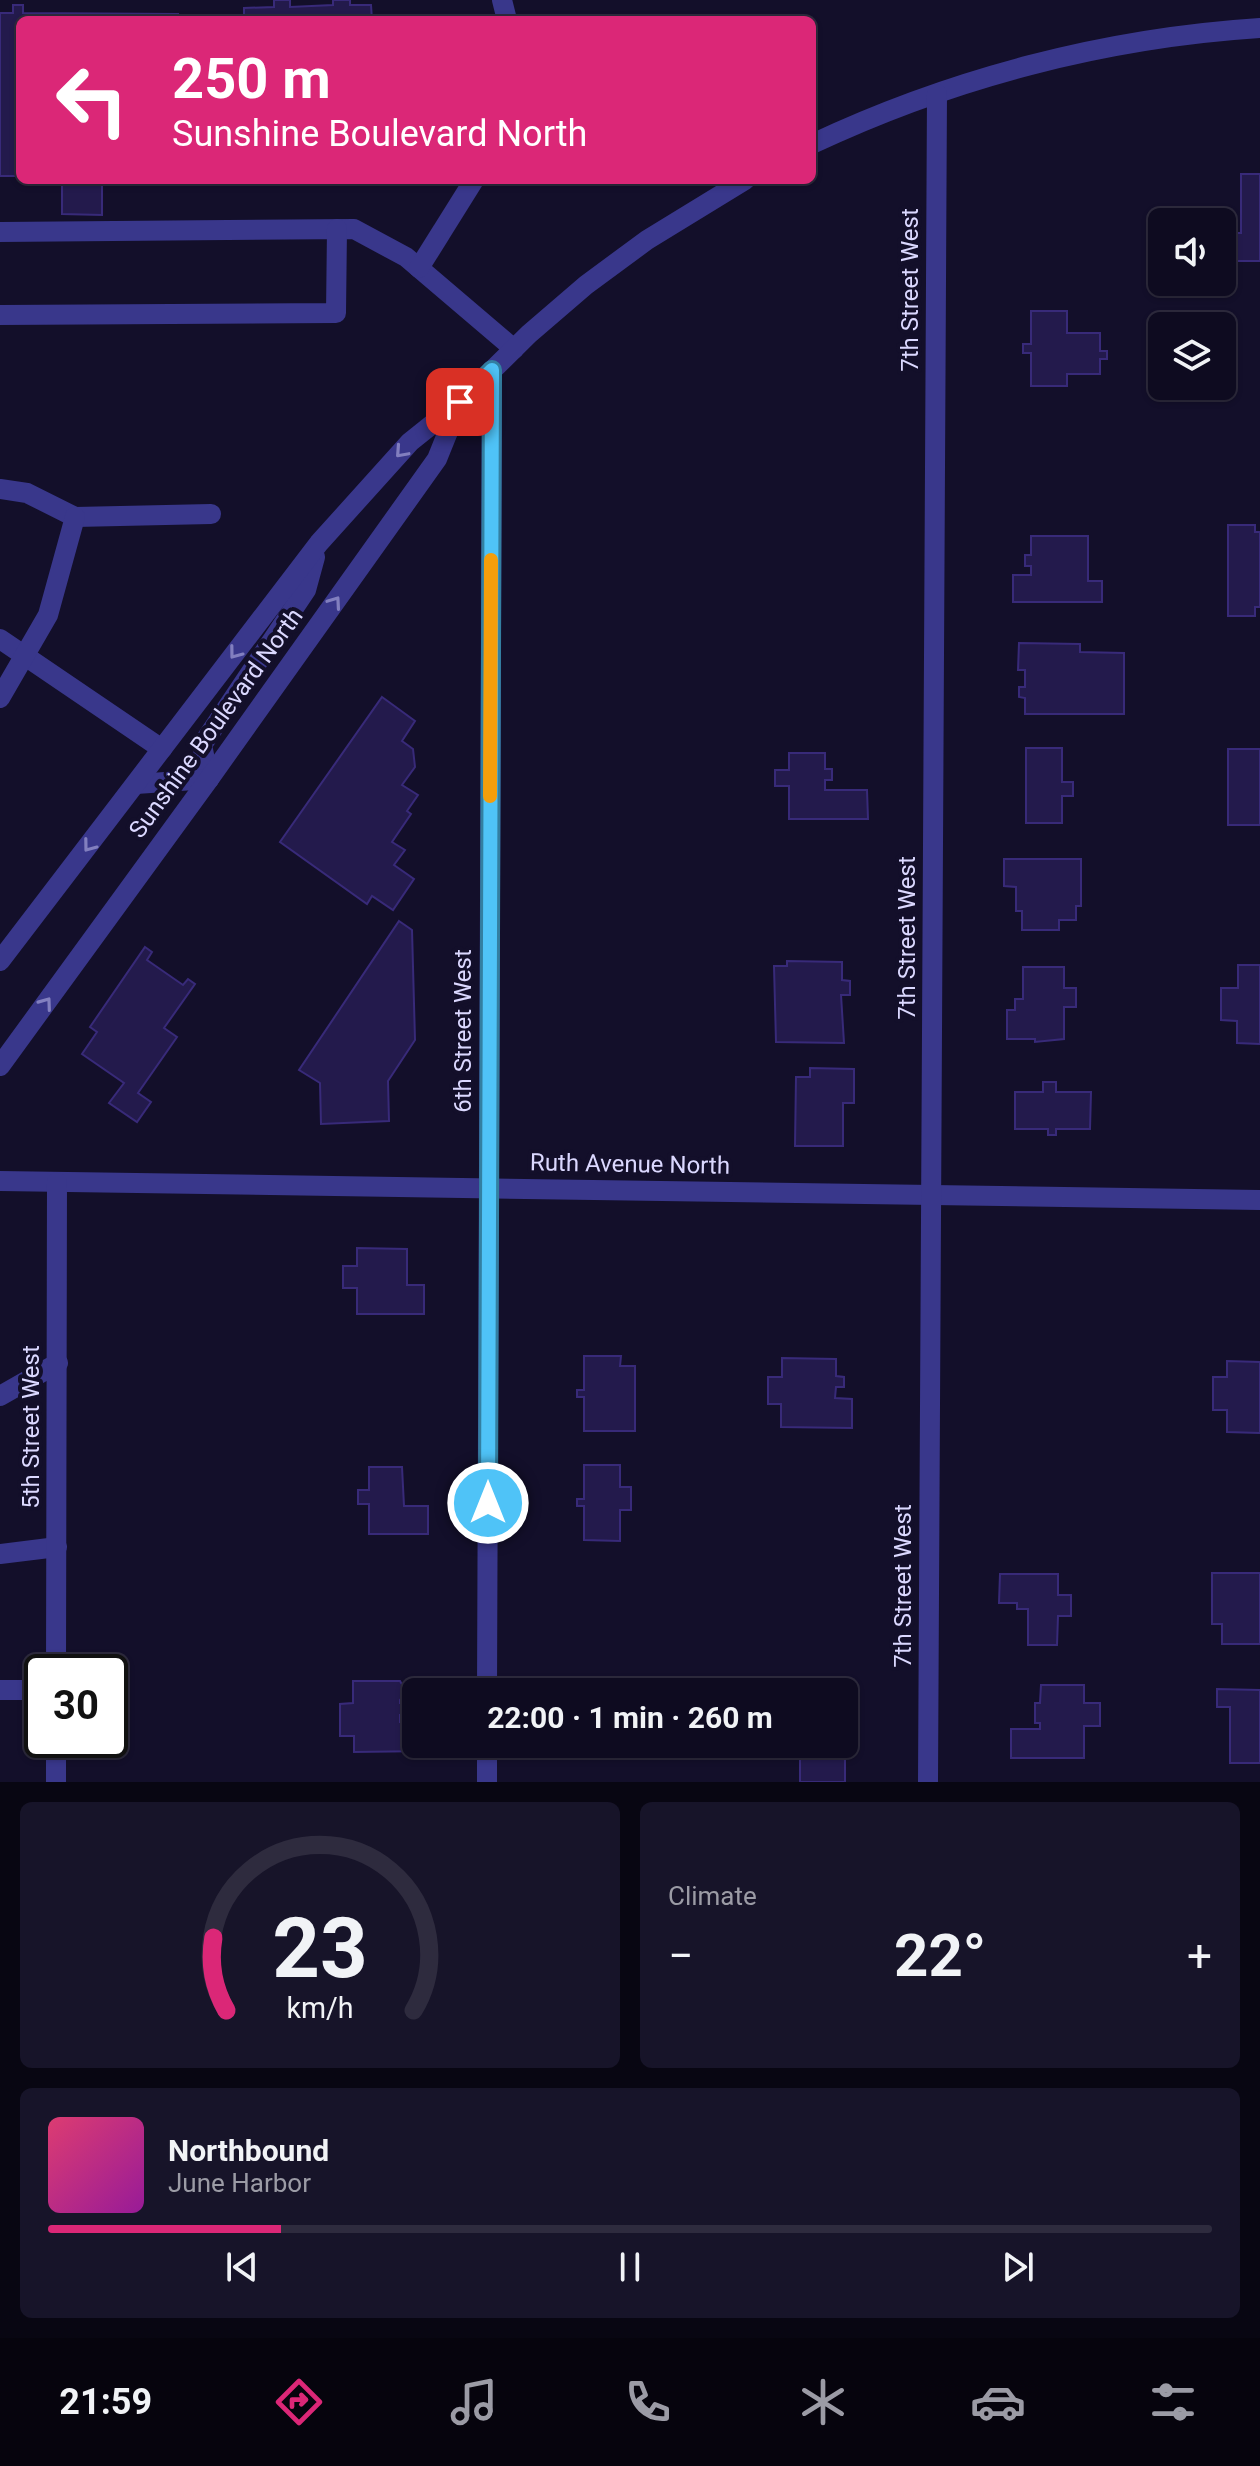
<!DOCTYPE html>
<html lang="en">
<head>
<meta charset="utf-8">
<style>
	:root { --surface:#0e0b20; --page:#171429; --text:#f1f3f6; --muted:#9b9ba5; --line:#2e2b3e; --accent:#db2777 }
	body { margin:0; font-family:Roboto,sans-serif; background:var(--page); color:var(--text); height:100vh; display:flex; flex-direction:column; font-size:30px; white-space:nowrap }
	* { box-sizing:border-box; margin:0 }
	p { font-size:26px; color:var(--muted) }
	.icon { flex:none; width:44px; height:44px; fill:none; stroke:currentColor; stroke-width:2; stroke-linecap:round; stroke-linejoin:round }
	.map { position:relative; height:1782px; overflow:hidden }
	.details { display:flex; flex-direction:column; gap:20px; padding:20px; background:#080612; flex:1 }
	.details>* { flex:none }
	.hud { position:absolute; left:16px; top:16px; width:800px; height:168px; border-radius:12px; box-shadow:0 2px 6px #0004,0 0 0 2px var(--line); background:#db2777; color:#fff; overflow:hidden }
	.fabs { position:absolute; left:1148px; top:208px; display:grid; gap:16px }
	.fabs a { display:grid; place-items:center; width:88px; height:88px; border-radius:12px; background:var(--surface); box-shadow:0 2px 6px #0004,0 0 0 2px var(--line); font-size:40px }
	.speed { position:absolute; left:24px; top:1654px; display:flex; gap:16px; font-size:40px; font-weight:700; text-align:center }
	.speed>* { display:grid; place-content:center; width:104px; height:104px; border-radius:50%; background:var(--surface); box-shadow:0 2px 6px #0004,0 0 0 2px var(--line); line-height:1 }
	.speed .limit { border:4px solid #111; border-radius:12px; background:#fff; color:#111 }
	.pin { position:absolute; display:grid; place-items:center; width:68px; height:68px; color:#fff; margin:-34px; border-radius:16px; box-shadow:0 4px 12px #0006 }
	.me { position:absolute; width:88px; margin:-44px; rotate:0deg; stroke-linejoin:round; filter:drop-shadow(0 0 6px #0008) }
	.turn { display:flex; align-items:center; gap:28px; height:168px; padding:0 24px; font-size:36px }
	.turn .icon { width:104px; height:104px; stroke-width:2.5 }
	.turn b { display:block; font-size:56px; line-height:68px }
	.big { font-size:60px; font-weight:700; line-height:1.1 }
	.details .tile { flex:1; display:flex; flex-direction:column; justify-content:center; gap:12px; min-width:0; padding:0 28px; border-radius:12px; background:var(--page) }
	.details .dial { align-items:center; gap:0 }
	.dial svg { height:208px; overflow:visible; fill:none; stroke:var(--line); stroke-width:7; stroke-linecap:round; text-anchor:middle }
	.dial text { fill:var(--text); stroke:none }
	.song { display:flex; align-items:center; gap:24px }
	.cover { width:96px; height:96px; border-radius:12px; background:linear-gradient(135deg,hsl(340 70% 55%),hsl(300 70% 35%)) }
	.played { height:8px; border-radius:4px; background:linear-gradient(90deg,var(--accent) 20%,var(--line) 20%) }
	.keys { display:flex; justify-content:space-around; direction:ltr }
	.heat { display:flex; justify-content:space-between; align-items:center; font-size:44px; direction:ltr }
	.details .tiles { flex:1; display:grid; gap:20px; grid-template-columns:1fr 1fr }
	.tile:last-child { grid-column:span 2 }
	.trip { position:absolute; left:402px; top:1678px; width:456px; height:80px; border-radius:12px; background:var(--surface); box-shadow:0 2px 6px #0004,0 0 0 2px var(--line); font-weight:700; line-height:80px; text-align:center }
	.menu { display:flex; height:128px; justify-content:space-around; align-items:center; background:#06040d; color:var(--muted) }
	.menu .icon { width:56px; height:56px }
	.menu .on { color:var(--accent) }
	.menu b { font-size:36px; color:var(--text) }
	.map>svg:first-child { display:block }
	.building { fill:#231a4c; stroke:#382a79; stroke-width:2 }
	.lines { fill:none; stroke-linecap:round; stroke-linejoin:round }
	.minor { stroke:#39378b; stroke-width:20 }
	.oneway { stroke:#827fbf }
	.route-casing { stroke:#337fa1; stroke-width:20 }
	.route { stroke:#4fc3f7; stroke-width:14 }
	.slow { stroke:#f59e0b; stroke-width:14 }
	.labels { text-anchor:middle; stroke-width:8; stroke-linejoin:round; paint-order:stroke }
	.street-label { font-size:24px; fill:#dbd8ff; stroke:#130f2a }
</style>
</head>
<body>
<div class="map">
<svg width="1260" height="1782" viewBox="0 0 1260 1782">
	<rect width="100%" height="100%" fill="#130f2a"/>
	<g class="building">
		<path d="M274,0H290V7L333,5V0H350V5H371L372,20H244V8L274,7Z"/>
		<path d="M13,5H23V13L178,14V20H20V176H0V13H13Z"/>
		<path d="M1241,174H1260V261H1224V233H1241Z"/>
		<path d="M62,180H102V215L62,214Z"/>
		<path d="M1031,311H1067V333H1100V351H1107V359H1100V374H1067V386H1031V353H1023V344H1031Z"/>
		<path d="M1228,525H1255V532H1260V607H1255V616H1228Z"/>
		<path d="M1031,536H1088V581H1102V602H1013V575H1031V566H1025V555H1031Z"/>
		<path d="M1019,643L1080,644V652L1124,653V714H1025V698L1019,697V687H1025V670H1018Z"/>
		<path d="M382,697L415,721L402,741L413,749L415,767L402,785L418,795L407,811L411,814L392,842L405,850L394,865L414,879L393,910L372,896L367,904L280,842Z"/>
		<path d="M1026,748H1062V782H1073V796H1062V823H1026Z"/>
		<rect x="1228" y="749" width="32" height="76"/>
		<path d="M789,753H825V769H832V780H825V790H867L868,819H789V786H775V770H789Z"/>
		<path d="M1004,859H1081V906H1076V920H1059V930H1022V911H1016V887L1004,886Z"/>
		<path d="M399,921L412,930L415,1040L388,1081L389,1121L321,1124L320,1083L299,1070Z"/>
		<path d="M145,947L152,952L147,960L183,985L188,979L195,984L164,1028L177,1037L138,1093L151,1102L137,1122L109,1103L124,1083L82,1054L97,1032L90,1027Z"/>
		<path d="M787,961L842,962V980L850,981V995H841L844,1043L776,1042L774,966H787Z"/>
		<path d="M1238,965H1260V1044L1237,1043V1021L1221,1020V988H1238Z"/>
		<path d="M1023,967H1064V988H1076V1007H1064V1039L1035,1042V1039H1007V1010H1015V999H1023Z"/>
		<path d="M810,1068L854,1069V1103H843V1146H795L796,1077H810Z"/>
		<path d="M1043,1082H1056V1092H1091L1090,1129H1056V1135H1048V1129H1015V1092H1043Z"/>
		<path d="M357,1248L407,1249V1285H424V1314H357V1288H343V1266H357Z"/>
		<path d="M584,1356H621L620,1366H635V1431H584V1397H577V1390H584Z"/>
		<path d="M782,1358L836,1359V1376L844,1377V1387H836L835,1398L852,1399V1428L781,1427V1404H768V1377H782Z"/>
		<path d="M1227,1361L1260,1362V1433L1227,1432V1410H1213V1377H1227Z"/>
		<path d="M584,1465H620V1487H631V1510H620V1541L584,1540V1506H577V1499H584Z"/>
		<path d="M369,1467H402L404,1506H428V1534H369V1504H358V1490H369Z"/>
		<path d="M1212,1573H1260V1644H1222V1624H1212Z"/>
		<path d="M1000,1574H1058V1595H1071V1616H1058L1057,1645H1028V1609H1017V1603H999Z"/>
		<path d="M772,1679L845,1680V1782H800V1745L772,1744H844V1692H772Z"/>
		<path d="M353,1681H400L404,1688V1696L400,1700V1703H405L406,1715H400V1722H416V1744H428V1751L354,1752V1736H340V1704L353,1703Z"/>
		<path d="M1041,1685H1084V1703H1100V1726H1084V1758H1011V1729H1040V1723H1035V1703H1040Z"/>
		<path d="M1217,1689L1260,1690V1763H1230V1707H1217Z"/>
	</g>
	<g class="lines">
		<g class="minor">
			<path d="M502,0L507,20"/>
			<path d="M812,144C952,78 1105,38 1260,28"/>
			<path d="M0,232L354,229L406,257L514,349"/>
			<path d="M419,268L474,180"/>
			<path d="M0,315L336,313L337,229"/>
			<path d="M0,489L27,493L75,517L211,514"/>
			<path d="M0,639L162,749"/>
			<path d="M0,698L48,615L75,517"/>
			<path d="M209,779L202,745L306,590L315,557"/>
			<path d="M136,784L209,779"/>
			<path d="M0,961L319,543L410,442L460,402L529,334L586,285L647,240L745,180"/>
			<path d="M0,1066L209,779L437,459L458,407"/>
			<path d="M0,1181L1260,1200"/>
			<path d="M0,1396L58,1363"/>
			<path d="M0,1554L57,1547"/>
			<path d="M56,1672L57,1182"/>
			<path d="M0,1690H42"/>
			<path d="M487,1692L492,370"/>
			<path d="M56,1782V1740"/>
			<path d="M487,1782V1744"/>
			<path d="M928,1782L937,94"/>
		</g>
	</g>
	<defs><path id="oneway-chevron" d="M-2-3.5L2.5 0L-2 3.5" fill="none" stroke-width="1.6" stroke-linecap="round" stroke-linejoin="round" transform="scale(2)"/></defs>
	<g class="oneway">
		<use href="#oneway-chevron" transform="translate(401 452) rotate(132)"/>
		<use href="#oneway-chevron" transform="translate(335 602) rotate(-55)"/>
		<use href="#oneway-chevron" transform="translate(235 653) rotate(127)"/>
		<use href="#oneway-chevron" transform="translate(89 846) rotate(127)"/>
		<use href="#oneway-chevron" transform="translate(46 1003) rotate(-54)"/>
	</g>
	<g class="lines">
		<g class="route-casing">
			<path id="route" d="M460,402L492,370L488,1503"/>
		</g>
		<use href="#route" class="route"/>
		<path class="slow" d="M490,796L491,560"/>
	</g>
	<g class="labels">
		<g class="street-label">
			<text transform="translate(910 290) rotate(-90)" y="8">7th Street West</text>
			<text transform="translate(216 723) rotate(-54)" y="8">Sunshine Boulevard North</text>
			<text transform="translate(907 938) rotate(-90)" y="8">7th Street West</text>
			<text transform="translate(463 1031) rotate(-90)" y="8">6th Street West</text>
			<text transform="translate(630 1164) rotate(1)" y="8">Ruth Avenue North</text>
			<text transform="translate(31 1427) rotate(-90)" y="8">5th Street West</text>
			<text transform="translate(903 1586) rotate(-90)" y="8">7th Street West</text>
		</g>
	</g>
</svg>
<div class="fabs">
<a><svg class="icon" aria-label="sound" viewBox="0 0 24 24"><path d="M4 9h4l5-4v14l-5-4H4zM17 9q2 3 0 6"/></svg></a>
<a><svg class="icon" aria-label="layers" viewBox="0 0 24 24"><path d="M12 4l9 5-9 5-9-5zM3 14l9 5 9-5"/></svg></a>
</div>
<div class="speed"><div class="limit">30</div></div>
<div class="pin" style="left:460px;top:402px;background:#d93025"><svg class="icon" aria-label="arrive" viewBox="0 0 24 24"><path d="M6 21V4h12l-3 4 3 4H6"/></svg></div>
<svg class="me" style="left:488px;top:1503px" viewBox="-20 -20 40 40"><circle r="17" fill="#4fc3f7" stroke="#fff" stroke-width="3"/><path d="M0-11L8 9 0 5-8 9z" fill="#fff"/></svg>
<div class="trip">22:00 · 1 min · 260 m</div>
<div class="hud">
<div class="turn"><svg class="icon" aria-label="left" viewBox="0 0 24 24"><path d="M17 20v-9H6M10 6l-5 5 5 5"/></svg><div><b>250 m</b>Sunshine Boulevard North</div></div>
</div>
</div>
<section class="details">
<div class="tiles">
<div class="tile dial"><svg viewBox="0 0 100 80">
<path d="M14 69A42 42 0 1 1 86 69"/>
<path d="M14 69A42 42 0 0 1 9 41" stroke="#db2777"/>
<text x="50" y="56" font-size="32" font-weight="700">23</text>
<text x="50" y="72" font-size="11">km/h</text>
</svg></div>
<div class="tile"><p>Climate</p>
<div class="heat"><a>−</a><b class="big">22°</b><a>+</a></div>
</div>
<div class="tile">
<div class="song"><i class="cover"></i><div><b>Northbound</b><p>June Harbor</p></div></div>
<div class="played"></div>
<div class="keys"><svg class="icon" aria-label="previous" viewBox="0 0 24 24"><path d="M18 5L8 12l10 7zM5 5v14"/></svg><svg class="icon" aria-label="pause" viewBox="0 0 24 24"><path d="M8 5v14M16 5v14"/></svg><svg class="icon" aria-label="next" viewBox="0 0 24 24"><path d="M6 5l10 7-10 7zM19 5v14"/></svg></div>
</div>
</div>
</section>
<nav class="menu">
<b>21:59</b>
<svg class="icon on" aria-label="directions" viewBox="0 0 24 24"><path d="M12 3l9 9-9 9-9-9zM9 14v-3h6M13 9l2 2-2 2"/></svg>
<svg class="icon" aria-label="music" viewBox="0 0 24 24"><path d="M9 18V5l10-2v13"/><circle cx="6" cy="18" r="3"/><circle cx="16" cy="16" r="3"/></svg>
<svg class="icon" aria-label="phone" viewBox="0 0 24 24"><path d="M5 4h4l2 5-3 2q2 4 5 5l2-3 5 2v4C11 20 4 13 5 4z"/></svg>
<svg class="icon" aria-label="climate" viewBox="0 0 24 24"><path d="M12 3v18M4 7l16 10M4 17L20 7"/></svg>
<svg class="icon" aria-label="car" viewBox="0 0 24 24"><path d="M5 17H2v-5l4-1 3-4h7l3 4 3 1v5h-3M9 17h6M6 11h13"/><circle cx="7" cy="17" r="2"/><circle cx="17" cy="17" r="2"/></svg>
<svg class="icon" aria-label="filters" viewBox="0 0 24 24"><path d="M4 7h16M4 17h16"/><circle cx="9" cy="7" r="2"/><circle cx="15" cy="17" r="2"/></svg>
</nav>
</body>
</html>
